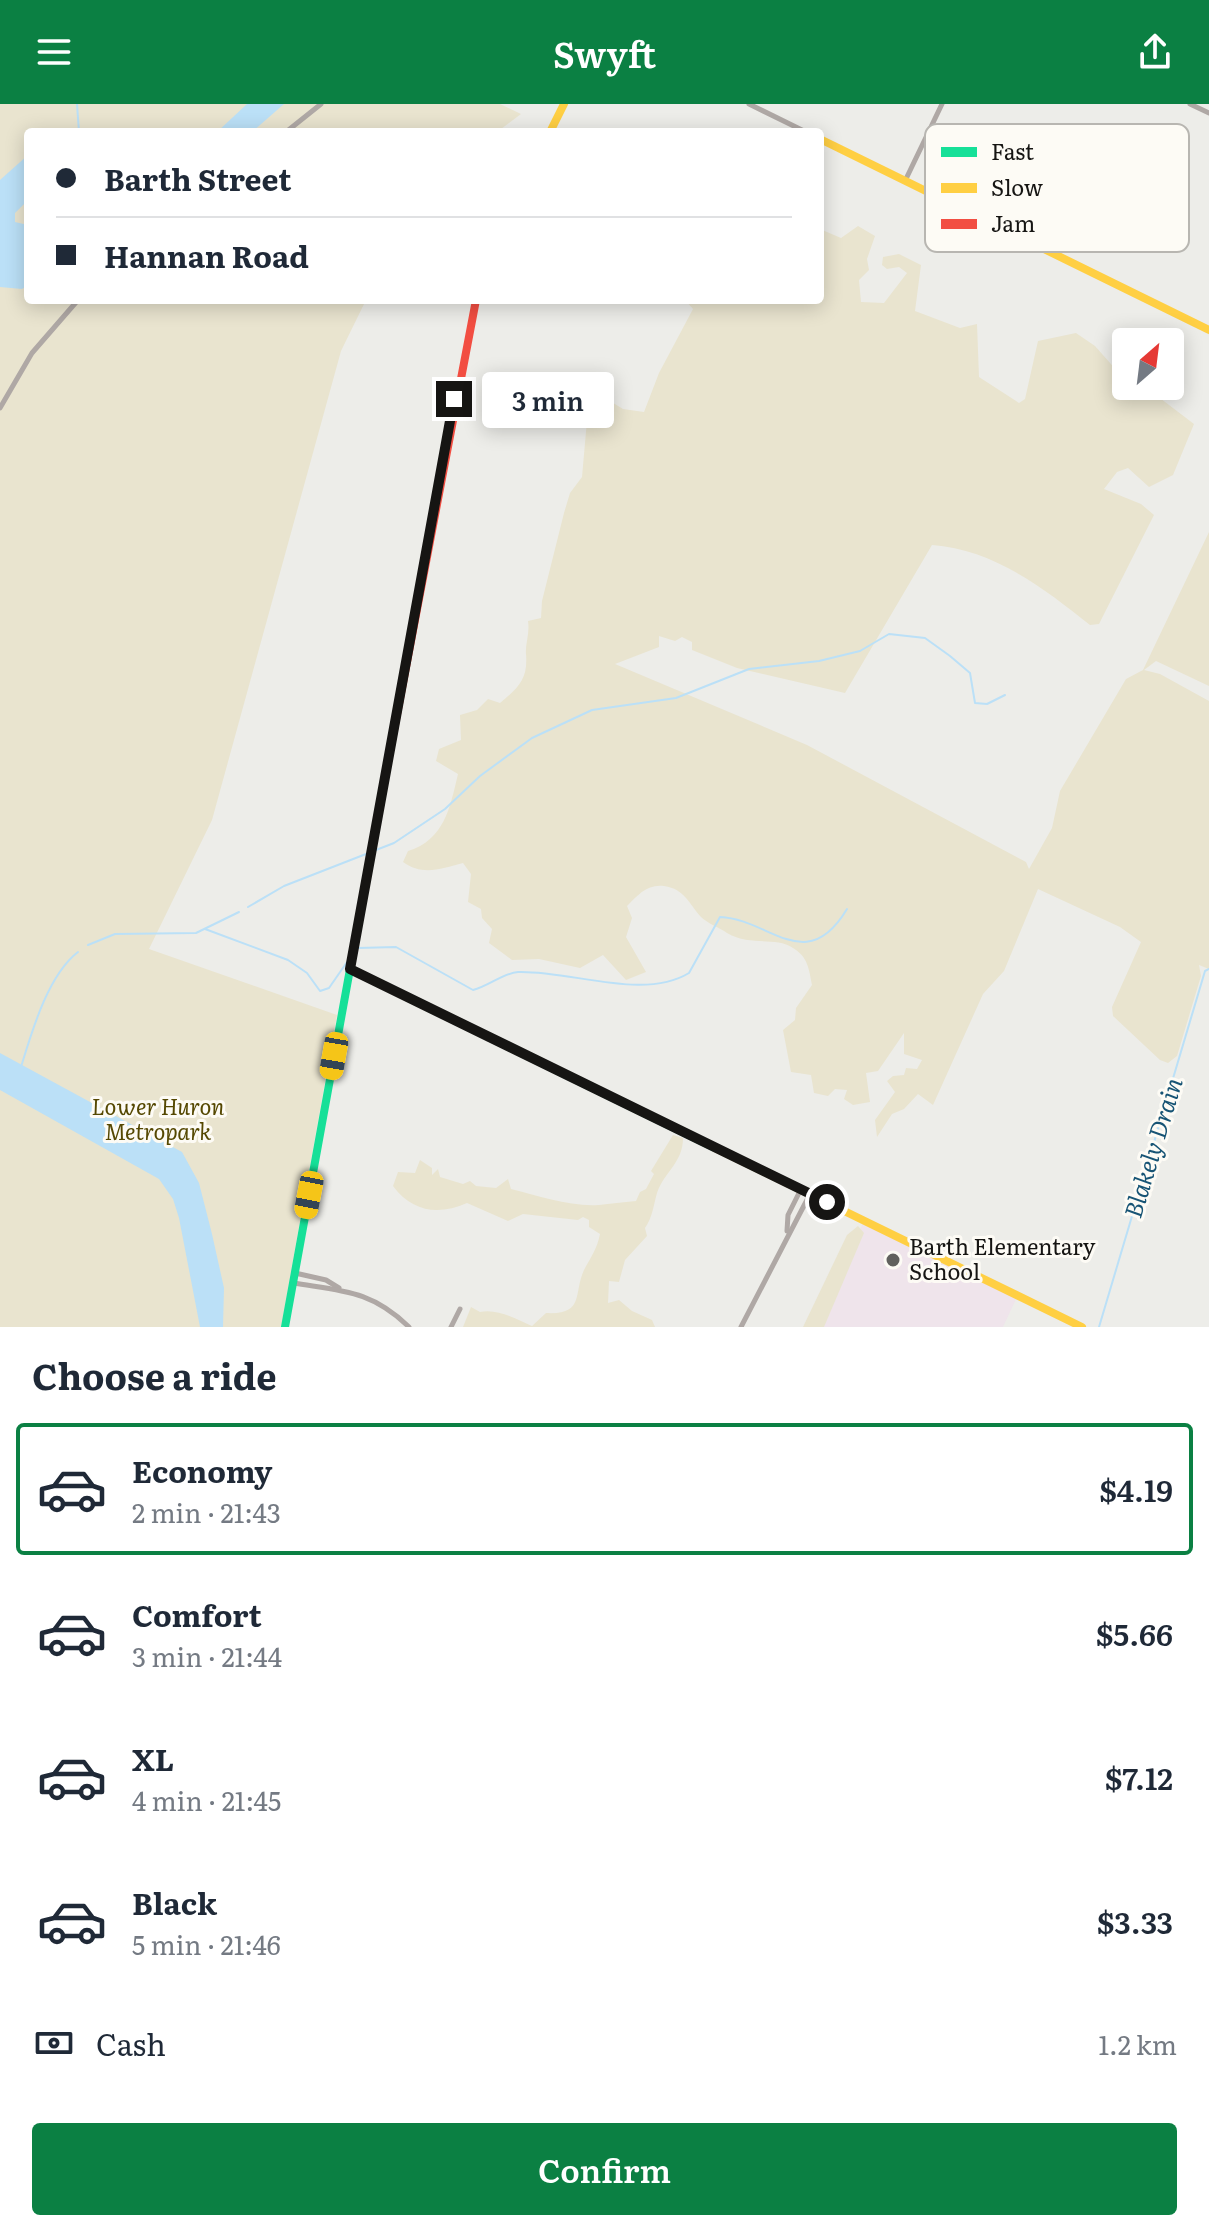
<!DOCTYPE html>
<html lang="en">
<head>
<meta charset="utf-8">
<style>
  body { margin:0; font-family:Literata,serif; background:#f6f6f7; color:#1f2937; height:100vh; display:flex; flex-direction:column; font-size:30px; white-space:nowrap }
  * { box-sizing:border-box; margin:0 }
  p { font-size:26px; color:#747a83 }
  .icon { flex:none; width:44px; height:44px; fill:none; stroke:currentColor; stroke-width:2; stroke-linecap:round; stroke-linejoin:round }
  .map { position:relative; height:1223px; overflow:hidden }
  .sheet { display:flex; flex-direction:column; background:#fff; flex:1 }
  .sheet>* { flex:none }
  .top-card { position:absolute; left:24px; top:24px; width:800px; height:176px; border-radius:8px; box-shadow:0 4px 20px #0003; display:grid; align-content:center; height:176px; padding:0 32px; background:#fff }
  .needle { width:52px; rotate:28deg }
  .fabs { position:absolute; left:1112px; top:224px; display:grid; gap:16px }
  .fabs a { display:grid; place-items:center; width:72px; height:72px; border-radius:8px; background:#fff; box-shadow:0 4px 20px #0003; font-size:40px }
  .end { position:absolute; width:36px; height:36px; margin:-18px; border:10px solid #161513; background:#fff; box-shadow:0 0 0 4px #fff }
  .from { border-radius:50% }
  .bubble { position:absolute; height:56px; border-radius:8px; background:#fff; box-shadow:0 4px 20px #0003; font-size:26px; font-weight:600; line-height:56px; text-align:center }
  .car { position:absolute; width:24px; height:48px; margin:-24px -12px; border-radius:10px; box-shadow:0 0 6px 2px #0007; background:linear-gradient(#f5c518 24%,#345 0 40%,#f5c518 0 76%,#345 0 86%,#f5c518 0) }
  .top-card b { display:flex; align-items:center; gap:28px; height:76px; font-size:30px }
  .top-card b+b { border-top:2px solid #e0e1e3 }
  .top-card i { width:20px; height:20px; background:#1f2937 }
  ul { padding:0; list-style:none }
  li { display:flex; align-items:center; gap:24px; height:132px; margin:0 16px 12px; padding:0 16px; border:4px solid transparent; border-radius:8px }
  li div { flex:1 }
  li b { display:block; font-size:30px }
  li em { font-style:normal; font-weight:600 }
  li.current { border-color:#0b8043 }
  li>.icon { width:72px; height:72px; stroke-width:1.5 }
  h2 { padding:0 32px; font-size:36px; line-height:96px }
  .pay { display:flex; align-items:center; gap:20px; height:88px; padding:0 32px; font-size:30px }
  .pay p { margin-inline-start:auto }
  .cta { display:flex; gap:16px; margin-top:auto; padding:16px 32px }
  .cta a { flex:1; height:92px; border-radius:8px; background:#0b8043; color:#fff; font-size:32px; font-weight:600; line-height:92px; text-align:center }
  header { display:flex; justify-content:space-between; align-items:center; height:104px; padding:0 32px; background:#0b8043; color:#fff; font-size:36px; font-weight:600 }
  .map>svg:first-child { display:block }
</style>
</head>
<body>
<header><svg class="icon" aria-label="menu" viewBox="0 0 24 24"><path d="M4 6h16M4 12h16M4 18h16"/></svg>Swyft<svg class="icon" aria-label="share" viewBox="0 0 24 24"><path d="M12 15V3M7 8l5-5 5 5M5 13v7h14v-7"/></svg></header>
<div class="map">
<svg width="1209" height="1223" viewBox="0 0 1209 1223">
  <rect width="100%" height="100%" fill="#edede9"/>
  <path fill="#efe4eb" d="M863,1119L1017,1193L1003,1223H813Z"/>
  <g fill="#e9e4cf">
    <path d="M0,0H500L521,10L497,28H28V196H366L341,247L212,716L149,845L337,911L281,1223H0Z"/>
    <path d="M858,122L875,132L867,155L869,166L859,176L861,198L884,199L907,169L899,163L887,165L882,161L883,153L899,150L921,161L915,207L960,224L977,220L979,273L1019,299L1025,295L1038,237L1076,229L1095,242L1126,277V282L1148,285L1194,320L1173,371L1149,383L1128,364L1117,368L1104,385L1141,400L1154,411L1099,520L1090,521C1045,485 993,445 932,441L845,589L737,564L692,546V538L682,533L675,537L659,532V543L615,560L807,641L1026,758L1029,765L1052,724L1060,687L1126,575L1143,566L1209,428V582L1156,557L1144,566L1160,570L1209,597V865L1199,861L1201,872L1177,952L1168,959L1160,956L1113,912L1112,903L1141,838L1120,823L1038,785L1004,867L983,890L933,1001L918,990L904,1005L892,1010L877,1033L875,1016L895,988L887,977L893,972L904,971L906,964L917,965L922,956L904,950V929L878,967L866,969L870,998L853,1001L844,995L847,986L835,985L828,992L814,989L811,971L791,968L783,926L795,916L796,904L812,881C809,865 808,853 793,844C776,832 751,843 727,829C720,824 707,819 701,813C689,800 685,785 664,782C647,780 638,791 627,802L632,814L626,833L646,868L626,876L603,851L580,864L539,855L512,856L489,839L492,825L482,814L481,805L468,798L471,770L463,759C441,765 422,772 403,758L408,747C444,736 450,704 458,670L436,657L439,645L461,636L460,611L477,606L488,595L500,599C519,583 528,575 526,550C525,540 530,530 528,517L541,514L542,497L564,409L570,389L582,373L588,305L602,313L605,297H610L623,305L644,308L659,269L693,205L685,196H820V125L841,134Z"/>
    <path d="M673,1031L683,1034C683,1059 664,1068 657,1089C653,1103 653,1112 645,1124L647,1132L625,1156L619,1178L609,1177L608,1199L619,1196L632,1207L652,1216L655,1223H463L471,1203L480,1208C498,1204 517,1216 532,1222L546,1209C585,1211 573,1190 584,1166C591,1153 597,1145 600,1130L589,1123V1116L583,1113L578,1116L523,1110L508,1117L467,1099C440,1111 413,1109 393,1082L398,1068L415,1069L420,1056L432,1064V1071L438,1065L440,1073L463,1080L470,1077L476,1082L496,1084L508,1075L511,1085C539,1092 571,1103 599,1101C610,1100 623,1098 636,1097L640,1088L646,1085L654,1070L651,1067Z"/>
    <path d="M858,1122L864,1129L824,1223H803L847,1131Z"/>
  </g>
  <g fill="#bbe0f7">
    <path d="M247,0H284L252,28H217Z"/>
    <path d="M28,51V96L15,109V118L28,121V181L22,185L0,183V76Z"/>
    <path d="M0,949L182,1048L199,1079L212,1130L224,1184L223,1223H200L179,1114L173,1095L159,1075L0,986Z"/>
  </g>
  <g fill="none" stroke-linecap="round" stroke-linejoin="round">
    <g stroke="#bbe0f7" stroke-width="2">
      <path d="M77,0L79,28"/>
      <path d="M376,746L394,739L445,705L480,672L532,634L592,606L676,594L749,565L819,557L860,547L889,530L925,534L950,552L970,569L975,599L987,600L1005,591"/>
      <path d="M248,803L284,782L366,750"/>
      <path d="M205,825L288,856L307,869L320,887L329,884L347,858"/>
      <path d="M88,841L115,830L196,829L239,808"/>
      <path d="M358,844L396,843L473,886C489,882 503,869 518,868C570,866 643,897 689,869L720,813C770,815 806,873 847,805"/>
      <path d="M21,963C32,927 48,871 78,848"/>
      <path d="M1099,1223L1205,867L1209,865"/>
    </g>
    <g stroke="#afa8a5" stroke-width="5">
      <path d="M749,0L806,28"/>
      <path d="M1190,0L1209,9"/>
      <path d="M286,28L321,0"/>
      <path d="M905,77L942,0"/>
      <path d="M0,304L32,249L78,196"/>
      <path d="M787,1127L788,1111L801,1085"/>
      <path d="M295,1169L326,1176L339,1184"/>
      <path d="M293,1179C342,1187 371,1186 409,1223"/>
      <path d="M451,1223L460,1205"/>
      <path d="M741,1223L810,1090"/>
    </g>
    <g stroke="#16e098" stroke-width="8">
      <path d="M350,865L715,1044"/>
      <path d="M285,1223L382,689"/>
    </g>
    <g stroke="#ffcf43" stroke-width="8">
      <path d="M550,28L564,0"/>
      <path d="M820,35L1209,226"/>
      <path d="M715,1044L1082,1223"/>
    </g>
    <path stroke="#f24e42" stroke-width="8" d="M382,689L476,196"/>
  </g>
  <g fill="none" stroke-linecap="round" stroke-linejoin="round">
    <path stroke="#161513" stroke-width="10" d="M454,295L350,865L827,1098"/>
  </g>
  <circle fill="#61615e" stroke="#fdfbf5" stroke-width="3" cx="893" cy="1156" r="8"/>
  <g text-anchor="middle" stroke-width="6" stroke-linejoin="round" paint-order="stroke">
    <g font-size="22" font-style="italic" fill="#554802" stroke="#fdfbf5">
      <text x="158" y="1011">Lower Huron<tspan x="158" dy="25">Metropark</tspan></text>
    </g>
    <g font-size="22" fill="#161513" stroke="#fdfbf5" text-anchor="start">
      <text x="909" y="1151">Barth Elementary<tspan x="909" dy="25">School</tspan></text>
    </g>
    <g font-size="24" font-style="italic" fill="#175475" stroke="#fdfbf5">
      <text transform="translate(1154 1044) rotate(-73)" y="8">Blakely Drain</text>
    </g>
  </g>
  <rect x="925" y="20" width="264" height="128" rx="12" fill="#fdfbf5" stroke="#b8b6b1" stroke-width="2"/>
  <rect x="941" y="43" width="36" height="10" fill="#16e098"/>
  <rect x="941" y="79" width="36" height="10" fill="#ffcf43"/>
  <rect x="941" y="115" width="36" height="10" fill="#f24e42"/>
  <g font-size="22" fill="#161513">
    <text x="991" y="56">Fast</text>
    <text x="991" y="92">Slow</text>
    <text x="991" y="128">Jam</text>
  </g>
</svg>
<div class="fabs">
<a><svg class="needle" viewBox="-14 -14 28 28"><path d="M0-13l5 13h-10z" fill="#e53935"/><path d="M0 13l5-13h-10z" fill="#747a83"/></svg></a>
</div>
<i class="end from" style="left:827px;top:1098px"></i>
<i class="end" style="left:454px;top:295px"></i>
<div class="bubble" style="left:482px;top:268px;width:132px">3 min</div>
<i class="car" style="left:334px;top:952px;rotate:190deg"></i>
<i class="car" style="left:309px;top:1091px;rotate:191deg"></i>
<div class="top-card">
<b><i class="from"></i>Barth Street</b>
<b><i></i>Hannan Road</b>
</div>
</div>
<section class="sheet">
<h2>Choose a ride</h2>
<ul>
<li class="current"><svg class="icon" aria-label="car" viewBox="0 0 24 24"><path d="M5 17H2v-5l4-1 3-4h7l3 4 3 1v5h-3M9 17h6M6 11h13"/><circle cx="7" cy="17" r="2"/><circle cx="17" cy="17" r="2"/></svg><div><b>Economy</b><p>2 min · 21:43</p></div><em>$4.19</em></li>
<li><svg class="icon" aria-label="car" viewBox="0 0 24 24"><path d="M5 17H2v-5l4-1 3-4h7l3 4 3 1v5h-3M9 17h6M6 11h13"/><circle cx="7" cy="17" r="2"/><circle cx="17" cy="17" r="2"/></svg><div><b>Comfort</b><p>3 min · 21:44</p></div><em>$5.66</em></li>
<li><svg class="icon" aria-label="car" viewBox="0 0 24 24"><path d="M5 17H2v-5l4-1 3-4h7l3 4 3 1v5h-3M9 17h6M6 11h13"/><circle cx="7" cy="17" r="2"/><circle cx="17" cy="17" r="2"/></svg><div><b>XL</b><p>4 min · 21:45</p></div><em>$7.12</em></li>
<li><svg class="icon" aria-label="car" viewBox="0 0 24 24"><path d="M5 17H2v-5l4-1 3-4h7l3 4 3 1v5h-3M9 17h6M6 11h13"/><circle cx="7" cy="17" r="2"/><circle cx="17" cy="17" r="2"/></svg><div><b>Black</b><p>5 min · 21:46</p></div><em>$3.33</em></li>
</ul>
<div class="pay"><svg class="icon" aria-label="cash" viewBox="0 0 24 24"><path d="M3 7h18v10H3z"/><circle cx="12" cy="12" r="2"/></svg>Cash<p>1.2 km</p></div>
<div class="cta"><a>Confirm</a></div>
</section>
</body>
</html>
